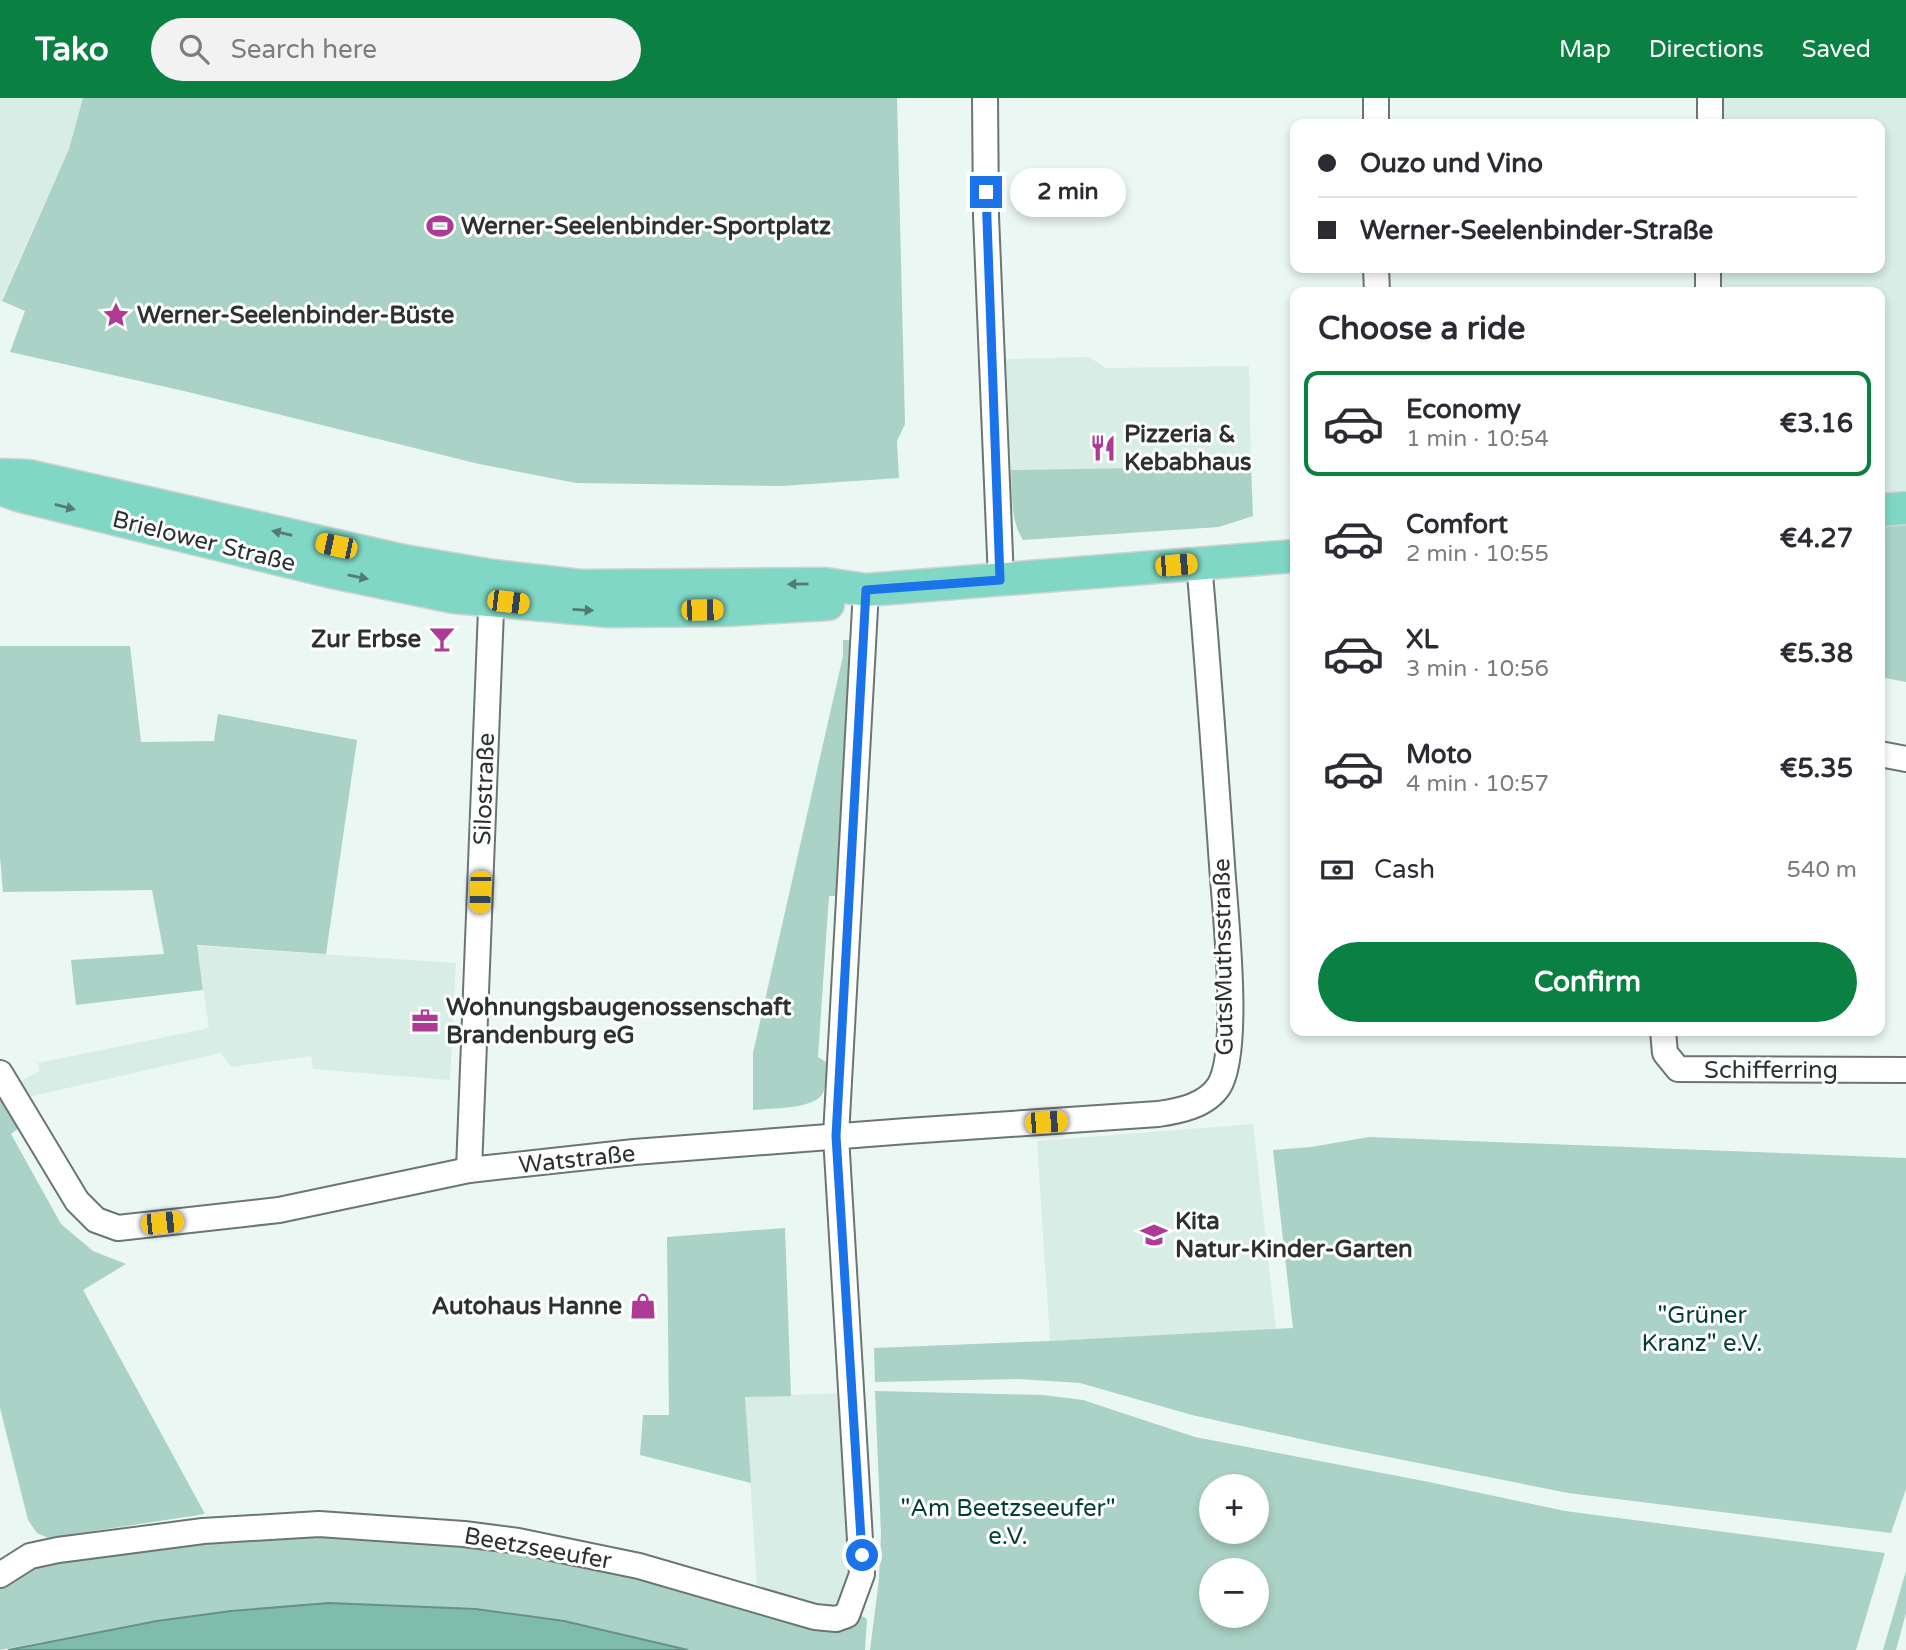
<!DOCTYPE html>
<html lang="en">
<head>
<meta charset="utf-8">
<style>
  body { margin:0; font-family:"Varela Round",sans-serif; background:#f2f2f3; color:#2b2b33; height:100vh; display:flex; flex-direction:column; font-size:26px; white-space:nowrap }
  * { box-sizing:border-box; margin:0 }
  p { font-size:23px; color:#7c7c81 }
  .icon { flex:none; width:38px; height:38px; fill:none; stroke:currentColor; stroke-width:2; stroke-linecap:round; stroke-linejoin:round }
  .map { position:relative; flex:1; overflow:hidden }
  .sheet { position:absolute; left:1290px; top:189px; width:595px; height:749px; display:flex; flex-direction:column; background:#fff; border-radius:14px; box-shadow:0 4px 10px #0003 }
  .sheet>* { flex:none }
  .guide { position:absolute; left:1290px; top:21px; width:595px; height:154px; border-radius:14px; box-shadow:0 4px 10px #0003; display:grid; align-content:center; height:154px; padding:0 28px; background:#fff }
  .fabs { position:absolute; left:1199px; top:1376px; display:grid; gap:14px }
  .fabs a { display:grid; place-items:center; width:70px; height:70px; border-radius:50%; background:#fff; box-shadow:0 4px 10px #0003; font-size:35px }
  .end { position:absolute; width:32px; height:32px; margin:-16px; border:9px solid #1a73e8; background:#fff; box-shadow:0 0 0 4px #fff }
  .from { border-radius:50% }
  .bubble { position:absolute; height:49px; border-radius:24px; background:#fff; box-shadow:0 4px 10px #0003; font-size:23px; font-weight:700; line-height:49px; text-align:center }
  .car { position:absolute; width:21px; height:42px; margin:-21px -10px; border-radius:9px; box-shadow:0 0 5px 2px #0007; background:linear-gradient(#f5c518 24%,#345 0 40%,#f5c518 0 76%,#345 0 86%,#f5c518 0) }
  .guide b { display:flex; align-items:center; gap:24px; height:66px; font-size:26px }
  .guide b+b { border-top:2px solid #e1e1e2 }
  .guide i { width:18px; height:18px; background:#2b2b33 }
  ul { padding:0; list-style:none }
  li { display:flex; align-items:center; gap:21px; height:105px; margin:0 14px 10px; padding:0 14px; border:4px solid transparent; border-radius:14px }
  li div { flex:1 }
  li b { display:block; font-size:26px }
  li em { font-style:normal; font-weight:700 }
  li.selected { border-color:#0b8043 }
  li>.icon { width:63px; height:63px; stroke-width:1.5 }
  h2 { padding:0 28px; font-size:32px; line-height:84px }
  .pay { display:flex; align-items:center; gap:18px; height:77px; padding:0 28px; font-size:26px }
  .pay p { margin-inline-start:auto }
  .primary-button { display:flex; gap:14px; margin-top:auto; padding:14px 28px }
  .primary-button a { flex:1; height:80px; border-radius:42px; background:#0b8043; color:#fff; font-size:28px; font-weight:700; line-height:80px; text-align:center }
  header { display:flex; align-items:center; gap:42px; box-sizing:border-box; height:98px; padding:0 35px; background:#0b8043; color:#fff }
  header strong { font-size:33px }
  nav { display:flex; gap:38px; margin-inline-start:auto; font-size:24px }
  .search { width:490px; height:63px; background:#f2f2f3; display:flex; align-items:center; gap:18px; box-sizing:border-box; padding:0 24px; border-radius:38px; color:#7c7c81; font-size:26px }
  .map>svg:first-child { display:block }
</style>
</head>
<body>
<header>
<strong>Tako</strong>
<div class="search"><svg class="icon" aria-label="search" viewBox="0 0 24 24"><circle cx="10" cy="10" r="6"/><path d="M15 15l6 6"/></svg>Search here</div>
<nav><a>Map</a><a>Directions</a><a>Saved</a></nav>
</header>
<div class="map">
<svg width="1906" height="1552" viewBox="0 0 1906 1552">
  <rect width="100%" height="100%" fill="#eaf7f3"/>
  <g fill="#d8ede6">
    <path d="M0,0H83L69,51L0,205Z"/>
    <path d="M1720,0H1906V392L1880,395V194H1717V170H1880V26H1719Z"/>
    <path d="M1089,259L1106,270L1249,268L1251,368L1011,372L1006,261Z"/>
    <path d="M197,848L456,865L450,982L313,971L311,958L231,969L221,955L28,999L19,984L40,973L38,965L209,930Z"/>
    <path d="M1253,1026L1276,1232L1050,1243L1037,1043Z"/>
    <path d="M840,1295L849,1489L838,1514L757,1493L745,1299Z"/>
  </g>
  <g fill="#abd2c6" fill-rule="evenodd">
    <path d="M83,0H897L905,326L897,343L899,380L781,388L576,385L479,366L184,293L10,254L25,213L2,203L69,51Z"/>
    <path d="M1251,368L1253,418L1219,429L1023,442C1010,422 1012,396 1011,372Z"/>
    <path d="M1906,427V584L1880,579V429Z"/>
    <path d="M843,542H849L850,586L836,798H829L818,959L826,964C826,973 827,984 824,992C820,1012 770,1010 753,1012V955L843,558Z"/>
    <path d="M0,548H130L141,644L214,643L218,616L357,642L326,856L197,847L203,892L76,907L71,862L164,856L152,792L3,794L0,759Z"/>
    <path d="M0,994L24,1026L11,1036L61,1126L93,1153L126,1166L83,1192L205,1416L48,1440L37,1435L28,1422L0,1310Z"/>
    <path d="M1369,1039L1906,1060V1391L1891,1435L1568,1395L1323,1346L1192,1317L1080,1285L1018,1281L875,1284L874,1250L1050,1243L1293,1230L1273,1052L1311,1049Z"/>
    <path d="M785,1130L791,1298L745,1299L751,1385L640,1357L643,1317H669L667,1139Z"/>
    <path d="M875,1293L1043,1297L1083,1302L1195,1339L1429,1384L1565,1413L1885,1455L1856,1552H870L879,1481L881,1436ZM1211,1388H1256V1433H1211ZM1211,1472H1256V1517H1211Z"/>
    <path d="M320,1437L519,1452L860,1517L867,1521L865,1552H688L564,1523L476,1511L329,1505L231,1513L157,1523L0,1552V1486L32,1470L60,1462L210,1440Z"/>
    <path d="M1906,1473V1515L1896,1552H1883Z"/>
  </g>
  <path fill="#7fbcab" stroke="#669386" stroke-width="2" d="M329,1505L476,1511L564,1523L688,1552H8L157,1523L231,1513Z"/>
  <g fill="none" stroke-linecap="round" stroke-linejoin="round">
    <g stroke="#6b7672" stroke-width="28">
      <g id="minor">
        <path d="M985,0L986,118L1001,482"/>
        <path d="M1376,26V0"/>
        <path d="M1710,26V0"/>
        <path d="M1376,170L1377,194"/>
        <path d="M1708,194V170"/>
        <path d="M1880,656L1906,661"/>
        <path d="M1663,933L1665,955L1678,971L1906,972"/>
        <path d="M0,975L77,1103L96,1122L118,1130L279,1112L469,1072L634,1054L907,1033L1158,1016C1179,1013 1206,1008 1219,988C1241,952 1225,813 1222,767C1215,666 1208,565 1199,465"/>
        <path d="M469,1072L492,486"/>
        <path d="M0,1477L30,1458L58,1452L203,1433L319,1426L464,1436L518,1443L639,1468L815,1519L836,1521L847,1517L862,1476L836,1038L866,492"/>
      </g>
    </g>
    <g stroke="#d1d2d1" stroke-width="35">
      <g id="major">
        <path d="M0,377L29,378L404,463L493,478L581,488L825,486L866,492L1295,458"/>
        <path d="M1,391L21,398L328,473L454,499L609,513L725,512L828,506"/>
        <path d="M1880,412L1906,410"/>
      </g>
    </g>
    <use href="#minor" stroke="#fff" stroke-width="24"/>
    <use href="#major" stroke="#80d7c5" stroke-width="32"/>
  </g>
  <defs><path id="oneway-solid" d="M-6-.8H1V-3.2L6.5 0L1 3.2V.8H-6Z" transform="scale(1.75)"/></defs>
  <g fill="#527c73">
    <use href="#oneway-solid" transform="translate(65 409) rotate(14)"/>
    <use href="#oneway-solid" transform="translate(282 435) rotate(-167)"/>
    <use href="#oneway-solid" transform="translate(358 479) rotate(11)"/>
    <use href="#oneway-solid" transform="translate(798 486) rotate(179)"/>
    <use href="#oneway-solid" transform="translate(583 512) rotate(3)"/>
  </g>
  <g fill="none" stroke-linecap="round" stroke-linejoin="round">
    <path stroke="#1a73e8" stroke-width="9" d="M862,1457L836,1038L866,492L1000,482L986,94"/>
  </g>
  <defs>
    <g id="stadium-bare" transform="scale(2.1)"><path d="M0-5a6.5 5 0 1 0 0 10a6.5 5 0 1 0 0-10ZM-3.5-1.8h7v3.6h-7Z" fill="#ad3a94" stroke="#fff" stroke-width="2.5" paint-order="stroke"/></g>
    <g id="sight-bare" transform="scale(2.1)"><path d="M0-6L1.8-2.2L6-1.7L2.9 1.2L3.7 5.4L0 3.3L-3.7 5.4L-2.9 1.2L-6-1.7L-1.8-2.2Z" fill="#ad3a94" stroke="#fff" stroke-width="2.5" paint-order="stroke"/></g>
    <g id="restaurant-bare" transform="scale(2.1)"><path d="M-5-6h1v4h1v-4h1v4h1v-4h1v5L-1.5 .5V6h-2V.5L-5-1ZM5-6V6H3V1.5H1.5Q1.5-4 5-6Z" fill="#ad3a94" stroke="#fff" stroke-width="2.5" paint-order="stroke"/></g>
    <g id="bar-bare" transform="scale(2.1)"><path d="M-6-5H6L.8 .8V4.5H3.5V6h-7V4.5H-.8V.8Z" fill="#ad3a94" stroke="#fff" stroke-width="2.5" paint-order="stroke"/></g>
    <g id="office-bare" transform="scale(2.1)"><path d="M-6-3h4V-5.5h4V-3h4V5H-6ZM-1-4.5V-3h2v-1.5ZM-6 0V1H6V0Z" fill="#ad3a94" stroke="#fff" stroke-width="2.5" paint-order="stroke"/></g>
    <g id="school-bare" transform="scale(2.1)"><path d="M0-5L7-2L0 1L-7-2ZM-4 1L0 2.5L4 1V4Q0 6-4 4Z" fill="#ad3a94" stroke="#fff" stroke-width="2.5" paint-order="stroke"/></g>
    <g id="shop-bare" transform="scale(2.1)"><path d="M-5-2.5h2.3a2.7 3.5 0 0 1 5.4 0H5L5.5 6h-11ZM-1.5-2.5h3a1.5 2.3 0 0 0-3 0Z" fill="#ad3a94" stroke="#fff" stroke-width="2.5" paint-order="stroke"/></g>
  </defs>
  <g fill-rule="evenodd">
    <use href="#stadium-bare" x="440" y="128"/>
    <use href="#sight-bare" x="116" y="217"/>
    <use href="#restaurant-bare" x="1103" y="350"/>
    <use href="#bar-bare" x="442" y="541"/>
    <use href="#office-bare" x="425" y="923"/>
    <use href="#school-bare" x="1154" y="1137"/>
    <use href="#shop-bare" x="643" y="1208"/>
  </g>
  <g text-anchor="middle" stroke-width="6" stroke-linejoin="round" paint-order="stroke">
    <g font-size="24" font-weight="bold" fill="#2d3230" stroke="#fff" text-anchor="start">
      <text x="461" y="136">Werner-Seelenbinder-Sportplatz</text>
      <text x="137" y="225">Werner-Seelenbinder-Büste</text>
      <text x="1124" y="344">Pizzeria &amp;<tspan x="1124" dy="28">Kebabhaus</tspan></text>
      <text x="421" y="549" text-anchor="end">Zur Erbse</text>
      <text x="446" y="917">Wohnungsbaugenossenschaft<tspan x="446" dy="28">Brandenburg eG</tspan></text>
      <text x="1175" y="1131">Kita<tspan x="1175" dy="28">Natur-Kinder-Garten</tspan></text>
      <text x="622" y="1216" text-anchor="end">Autohaus Hanne</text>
    </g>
    <g font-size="24" fill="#2d3230" stroke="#fff">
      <text transform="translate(204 443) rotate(14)" y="8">Brielower Straße</text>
      <text transform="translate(484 691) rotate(-88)" y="8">Silostraße</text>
      <text transform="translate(1223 859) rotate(-91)" y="8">GutsMuthsstraße</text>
      <text x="1771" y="980">Schifferring</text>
      <text transform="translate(577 1061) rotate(-6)" y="8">Watstraße</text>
      <text transform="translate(538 1450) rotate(10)" y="8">Beetzseeufer</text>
    </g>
    <g font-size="24" fill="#053e32" stroke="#fff">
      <text x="1702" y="1225">"Grüner<tspan x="1702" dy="28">Kranz" e.V.</tspan></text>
      <text x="1008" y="1418">"Am Beetzseeufer"<tspan x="1008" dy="28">e.V.</tspan></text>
    </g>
  </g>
</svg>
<div class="fabs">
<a>+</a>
<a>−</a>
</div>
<i class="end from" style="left:862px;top:1457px"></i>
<i class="end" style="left:986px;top:94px"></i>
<div class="bubble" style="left:1010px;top:70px;width:116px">2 min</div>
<i class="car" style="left:336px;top:448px;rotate:282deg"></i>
<i class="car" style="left:1176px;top:467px;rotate:85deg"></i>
<i class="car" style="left:508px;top:504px;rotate:97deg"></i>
<i class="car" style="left:702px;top:512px;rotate:89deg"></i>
<i class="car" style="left:480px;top:794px;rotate:182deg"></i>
<i class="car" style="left:1046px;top:1024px;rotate:86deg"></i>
<i class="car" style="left:162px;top:1125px;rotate:84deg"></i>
<div class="guide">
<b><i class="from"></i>Ouzo und Vino</b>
<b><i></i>Werner-Seelenbinder-Straße</b>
</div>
<section class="sheet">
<h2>Choose a ride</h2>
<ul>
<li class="selected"><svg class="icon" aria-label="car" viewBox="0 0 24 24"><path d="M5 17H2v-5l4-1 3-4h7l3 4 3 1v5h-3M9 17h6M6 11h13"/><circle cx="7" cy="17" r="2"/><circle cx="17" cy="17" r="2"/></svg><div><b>Economy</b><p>1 min · 10:54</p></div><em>€3.16</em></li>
<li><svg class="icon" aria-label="car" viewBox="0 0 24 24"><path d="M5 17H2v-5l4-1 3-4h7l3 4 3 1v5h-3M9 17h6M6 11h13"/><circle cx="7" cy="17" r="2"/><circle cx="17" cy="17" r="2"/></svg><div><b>Comfort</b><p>2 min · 10:55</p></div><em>€4.27</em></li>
<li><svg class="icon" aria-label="car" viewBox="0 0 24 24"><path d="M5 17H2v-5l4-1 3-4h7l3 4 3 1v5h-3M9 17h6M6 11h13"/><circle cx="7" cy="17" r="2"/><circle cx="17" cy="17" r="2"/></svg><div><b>XL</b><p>3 min · 10:56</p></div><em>€5.38</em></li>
<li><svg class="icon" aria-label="car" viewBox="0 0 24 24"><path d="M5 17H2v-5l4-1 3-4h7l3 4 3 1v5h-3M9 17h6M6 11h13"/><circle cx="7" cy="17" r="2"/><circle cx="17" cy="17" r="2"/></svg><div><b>Moto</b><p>4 min · 10:57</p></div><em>€5.35</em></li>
</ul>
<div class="pay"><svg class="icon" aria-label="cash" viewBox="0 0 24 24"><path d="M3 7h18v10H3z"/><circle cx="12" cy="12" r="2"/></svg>Cash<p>540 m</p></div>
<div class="primary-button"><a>Confirm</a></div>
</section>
</div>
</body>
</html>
